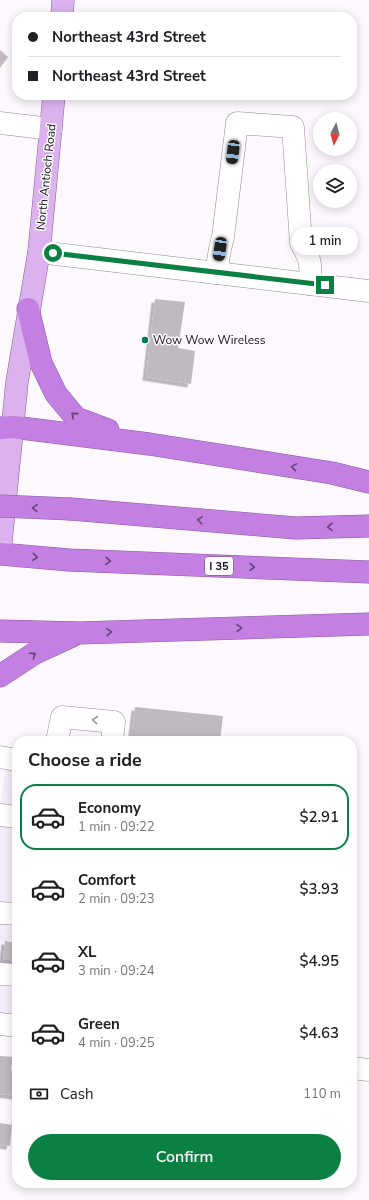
<!DOCTYPE html>
<html lang="en">
<head>
<meta charset="utf-8">
<style>
  body { margin:0; font-family:"Nunito Sans",sans-serif; background:#f6f6f6; color:#202124; height:100vh; display:flex; flex-direction:column; font-size:15px; white-space:nowrap }
  * { box-sizing:border-box; margin:0 }
  p { font-size:13px; color:#757577 }
  .icon { flex:none; width:22px; height:22px; fill:none; stroke:currentColor; stroke-width:2; stroke-linecap:round; stroke-linejoin:round }
  .map { position:relative; flex:1; overflow:hidden }
  .drawer { position:absolute; left:12px; top:736px; width:345px; height:452px; display:flex; flex-direction:column; background:#fff; border-radius:16px; box-shadow:0 2px 10px #0003 }
  .drawer>* { flex:none }
  .hud { position:absolute; left:12px; top:12px; width:345px; height:88px; border-radius:16px; box-shadow:0 2px 10px #0003; display:grid; align-content:center; height:88px; padding:0 16px; background:#fff }
  .needle { width:26px; rotate:186deg }
  .fabs { position:absolute; left:313px; top:112px; display:grid; gap:8px }
  .fabs a { display:grid; place-items:center; width:44px; height:44px; border-radius:50%; background:#fff; box-shadow:0 2px 10px #0003; font-size:20px }
  .end { position:absolute; width:18px; height:18px; margin:-9px; border:5px solid #0b8043; background:#fff; box-shadow:0 0 0 2px #fff }
  .from { border-radius:50% }
  .bubble { position:absolute; height:28px; border-radius:14px; background:#fff; box-shadow:0 2px 10px #0003; font-size:13px; font-weight:600; line-height:28px; text-align:center }
  .car { position:absolute; width:12px; height:24px; margin:-12px -6px; border-radius:5px; box-shadow:0 0 3px 1px #0007; background:linear-gradient(#222 24%,#8ab4d8 0 40%,#222 0 76%,#8ab4d8 0 86%,#222 0) }
  .hud b { display:flex; align-items:center; gap:14px; height:38px; font-size:15px }
  .hud b+b { border-top:1px solid #e0e0e0 }
  .hud i { width:10px; height:10px; background:#202124 }
  ul { padding:0; list-style:none }
  li { display:flex; align-items:center; gap:12px; height:66px; margin:0 8px 6px; padding:0 8px; border:2px solid transparent; border-radius:16px }
  li div { flex:1 }
  li b { display:block; font-size:15px }
  li em { font-style:normal; font-weight:600 }
  li.current { border-color:#0b8043 }
  li>.icon { width:36px; height:36px; stroke-width:1.5 }
  h2 { padding:0 16px; font-size:18px; line-height:48px }
  .pay { display:flex; align-items:center; gap:10px; height:44px; padding:0 16px; font-size:15px }
  .pay p { margin-inline-start:auto }
  .primary-button { display:flex; gap:8px; margin-top:auto; padding:8px 16px }
  .primary-button a { flex:1; height:46px; border-radius:24px; background:#0b8043; color:#fff; font-size:16px; font-weight:600; line-height:46px; text-align:center }
  .map>svg:first-child { display:block }
</style>
</head>
<body>
<div class="map">
<svg width="369" height="1200" viewBox="0 0 369 1200">
  <defs>
    <filter id="shadow"><feDropShadow dx="-3.5" dy="3.5" stdDeviation="0" flood-color="#0004"/></filter>
  </defs>
  <rect width="100%" height="100%" fill="#fcf8fe"/>
  <path fill="#f4ecf8" d="M6,765L17,766V1015L0,1013V806Z"/>
  <g fill="#bebac0" filter="url(#shadow)">
    <path d="M0,50L8,57L0,68Z"/>
    <path d="M155,299L185,302L178,348L195,351L191,384L146,377Z"/>
    <path d="M135,707L223,716L220,741H131Z"/>
    <path d="M5,941L17,943V961L3,959Z"/>
    <path d="M0,1056L13,1057L11,1070L17,1071V1096L0,1094Z"/>
    <path d="M0,1123L12,1125L10,1146L0,1145Z"/>
  </g>
  <g fill="none" stroke-linecap="round" stroke-linejoin="round">
    <g stroke="#8f8b90" stroke-width="23">
      <g id="minor">
        <path d="M0,123L51,129"/>
        <path d="M39,252L369,291"/>
        <path d="M216,273L220,249L223,237L237,123L293,127L301,243C311,260 311,264 310,284"/>
        <path d="M57,741L62,717L114,722L112,741"/>
        <path d="M0,757L17,760"/>
        <path d="M0,815L17,817"/>
        <path d="M0,913L17,914"/>
        <path d="M0,974L17,975"/>
        <path d="M0,1024L17,1026"/>
        <path d="M352,1068L369,1070"/>
      </g>
    </g>
    <g stroke="#875a9b" stroke-width="23">
      <g id="major">
        <path d="M62,17L63,0"/>
        <path d="M0,551L17,382L39,252L54,95"/>
      </g>
    </g>
    <g stroke="#875a9b" stroke-width="23">
      <g id="highway">
        <path d="M28,309L41,363L56,394L76,418L108,430"/>
        <path d="M0,428L13,427L149,444L332,473L369,482"/>
        <path d="M71,509L296,528L369,526"/>
        <path d="M0,554L69,560L369,572"/>
        <path d="M0,631L79,633L369,624"/>
        <path d="M0,676L35,653L72,636"/>
      </g>
    </g>
    <use href="#minor" stroke="#fff" stroke-width="22"/>
    <use href="#major" stroke="#dcb2ee" stroke-width="22"/>
    <use href="#highway" stroke="#c47fe3" stroke-width="22"/>
    <g stroke="#875a9b" stroke-width="23" stroke-linecap="butt">
      <path id="highway-bridge" d="M0,506L71,509"/>
    </g>
    <use href="#highway-bridge" stroke="#c47fe3" stroke-width="22"/>
  </g>
  <defs><path id="oneway-chevron" d="M-2-3.5L2.5 0L-2 3.5" fill="none" stroke-width="1.6" stroke-linecap="round" stroke-linejoin="round"/></defs>
  <g stroke="#644472">
    <use href="#oneway-chevron" transform="translate(74 415) rotate(-139)"/>
    <use href="#oneway-chevron" transform="translate(294 467) rotate(-171)"/>
    <use href="#oneway-chevron" transform="translate(35 508) rotate(-178)"/>
    <use href="#oneway-chevron" transform="translate(200 520) rotate(-175)"/>
    <use href="#oneway-chevron" transform="translate(330 527) rotate(179)"/>
    <use href="#oneway-chevron" transform="translate(35 557) rotate(5)"/>
    <use href="#oneway-chevron" transform="translate(108 561) rotate(2)"/>
    <use href="#oneway-chevron" transform="translate(252 567) rotate(2)"/>
    <use href="#oneway-chevron" transform="translate(239 628) rotate(-2)"/>
    <use href="#oneway-chevron" transform="translate(109 632) rotate(-2)"/>
    <use href="#oneway-chevron" transform="translate(33 655) rotate(-34)"/>
  </g>
  <use stroke="#969596" href="#oneway-chevron" transform="translate(95 720) rotate(-174)"/>
  <g fill="none" stroke-linecap="round" stroke-linejoin="round">
    <path stroke="#0b8043" stroke-width="5" d="M53,253L325,285"/>
  </g>
  <circle fill="#007956" stroke="#fcf8fe" stroke-width="1.5" cx="145" cy="340" r="4"/>
  <g text-anchor="middle" stroke-width="3" stroke-linejoin="round" paint-order="stroke">
    <rect fill="#fcf8fe" stroke="#5a585c" stroke-width="1" x="205" y="557" width="28" height="18" rx="3"/>
    <g font-size="11" font-weight="bold" fill="#151416">
      <text x="219" y="570">I 35</text>
    </g>
    <g font-size="12" fill="#151416" stroke="#fcf8fe">
      <text transform="translate(46 177) rotate(-84)" y="4">North Antioch Road</text>
    </g>
    <g font-size="12" fill="#151416" stroke="#fcf8fe" text-anchor="start">
      <text x="153" y="344">Wow Wow Wireless</text>
    </g>
  </g>
</svg>
<div class="fabs">
<a><svg class="needle" viewBox="-14 -14 28 28"><path d="M0-13l5 13h-10z" fill="#e53935"/><path d="M0 13l5-13h-10z" fill="#757577"/></svg></a>
<a><svg class="icon" aria-label="layers" viewBox="0 0 24 24"><path d="M12 4l9 5-9 5-9-5zM3 14l9 5 9-5"/></svg></a>
</div>
<i class="end from" style="left:53px;top:253px"></i>
<i class="end" style="left:325px;top:285px"></i>
<div class="bubble" style="left:292px;top:227px;width:66px">1 min</div>
<i class="car" style="left:233px;top:152px;rotate:187deg"></i>
<i class="car" style="left:220px;top:249px;rotate:188deg"></i>
<div class="hud">
<b><i class="from"></i>Northeast 43rd Street</b>
<b><i></i>Northeast 43rd Street</b>
</div>
<section class="drawer">
<h2>Choose a ride</h2>
<ul>
<li class="current"><svg class="icon" aria-label="car" viewBox="0 0 24 24"><path d="M5 17H2v-5l4-1 3-4h7l3 4 3 1v5h-3M9 17h6M6 11h13"/><circle cx="7" cy="17" r="2"/><circle cx="17" cy="17" r="2"/></svg><div><b>Economy</b><p>1 min · 09:22</p></div><em>$2.91</em></li>
<li><svg class="icon" aria-label="car" viewBox="0 0 24 24"><path d="M5 17H2v-5l4-1 3-4h7l3 4 3 1v5h-3M9 17h6M6 11h13"/><circle cx="7" cy="17" r="2"/><circle cx="17" cy="17" r="2"/></svg><div><b>Comfort</b><p>2 min · 09:23</p></div><em>$3.93</em></li>
<li><svg class="icon" aria-label="car" viewBox="0 0 24 24"><path d="M5 17H2v-5l4-1 3-4h7l3 4 3 1v5h-3M9 17h6M6 11h13"/><circle cx="7" cy="17" r="2"/><circle cx="17" cy="17" r="2"/></svg><div><b>XL</b><p>3 min · 09:24</p></div><em>$4.95</em></li>
<li><svg class="icon" aria-label="car" viewBox="0 0 24 24"><path d="M5 17H2v-5l4-1 3-4h7l3 4 3 1v5h-3M9 17h6M6 11h13"/><circle cx="7" cy="17" r="2"/><circle cx="17" cy="17" r="2"/></svg><div><b>Green</b><p>4 min · 09:25</p></div><em>$4.63</em></li>
</ul>
<div class="pay"><svg class="icon" aria-label="cash" viewBox="0 0 24 24"><path d="M3 7h18v10H3z"/><circle cx="12" cy="12" r="2"/></svg>Cash<p>110 m</p></div>
<div class="primary-button"><a>Confirm</a></div>
</section>
</div>
</body>
</html>
